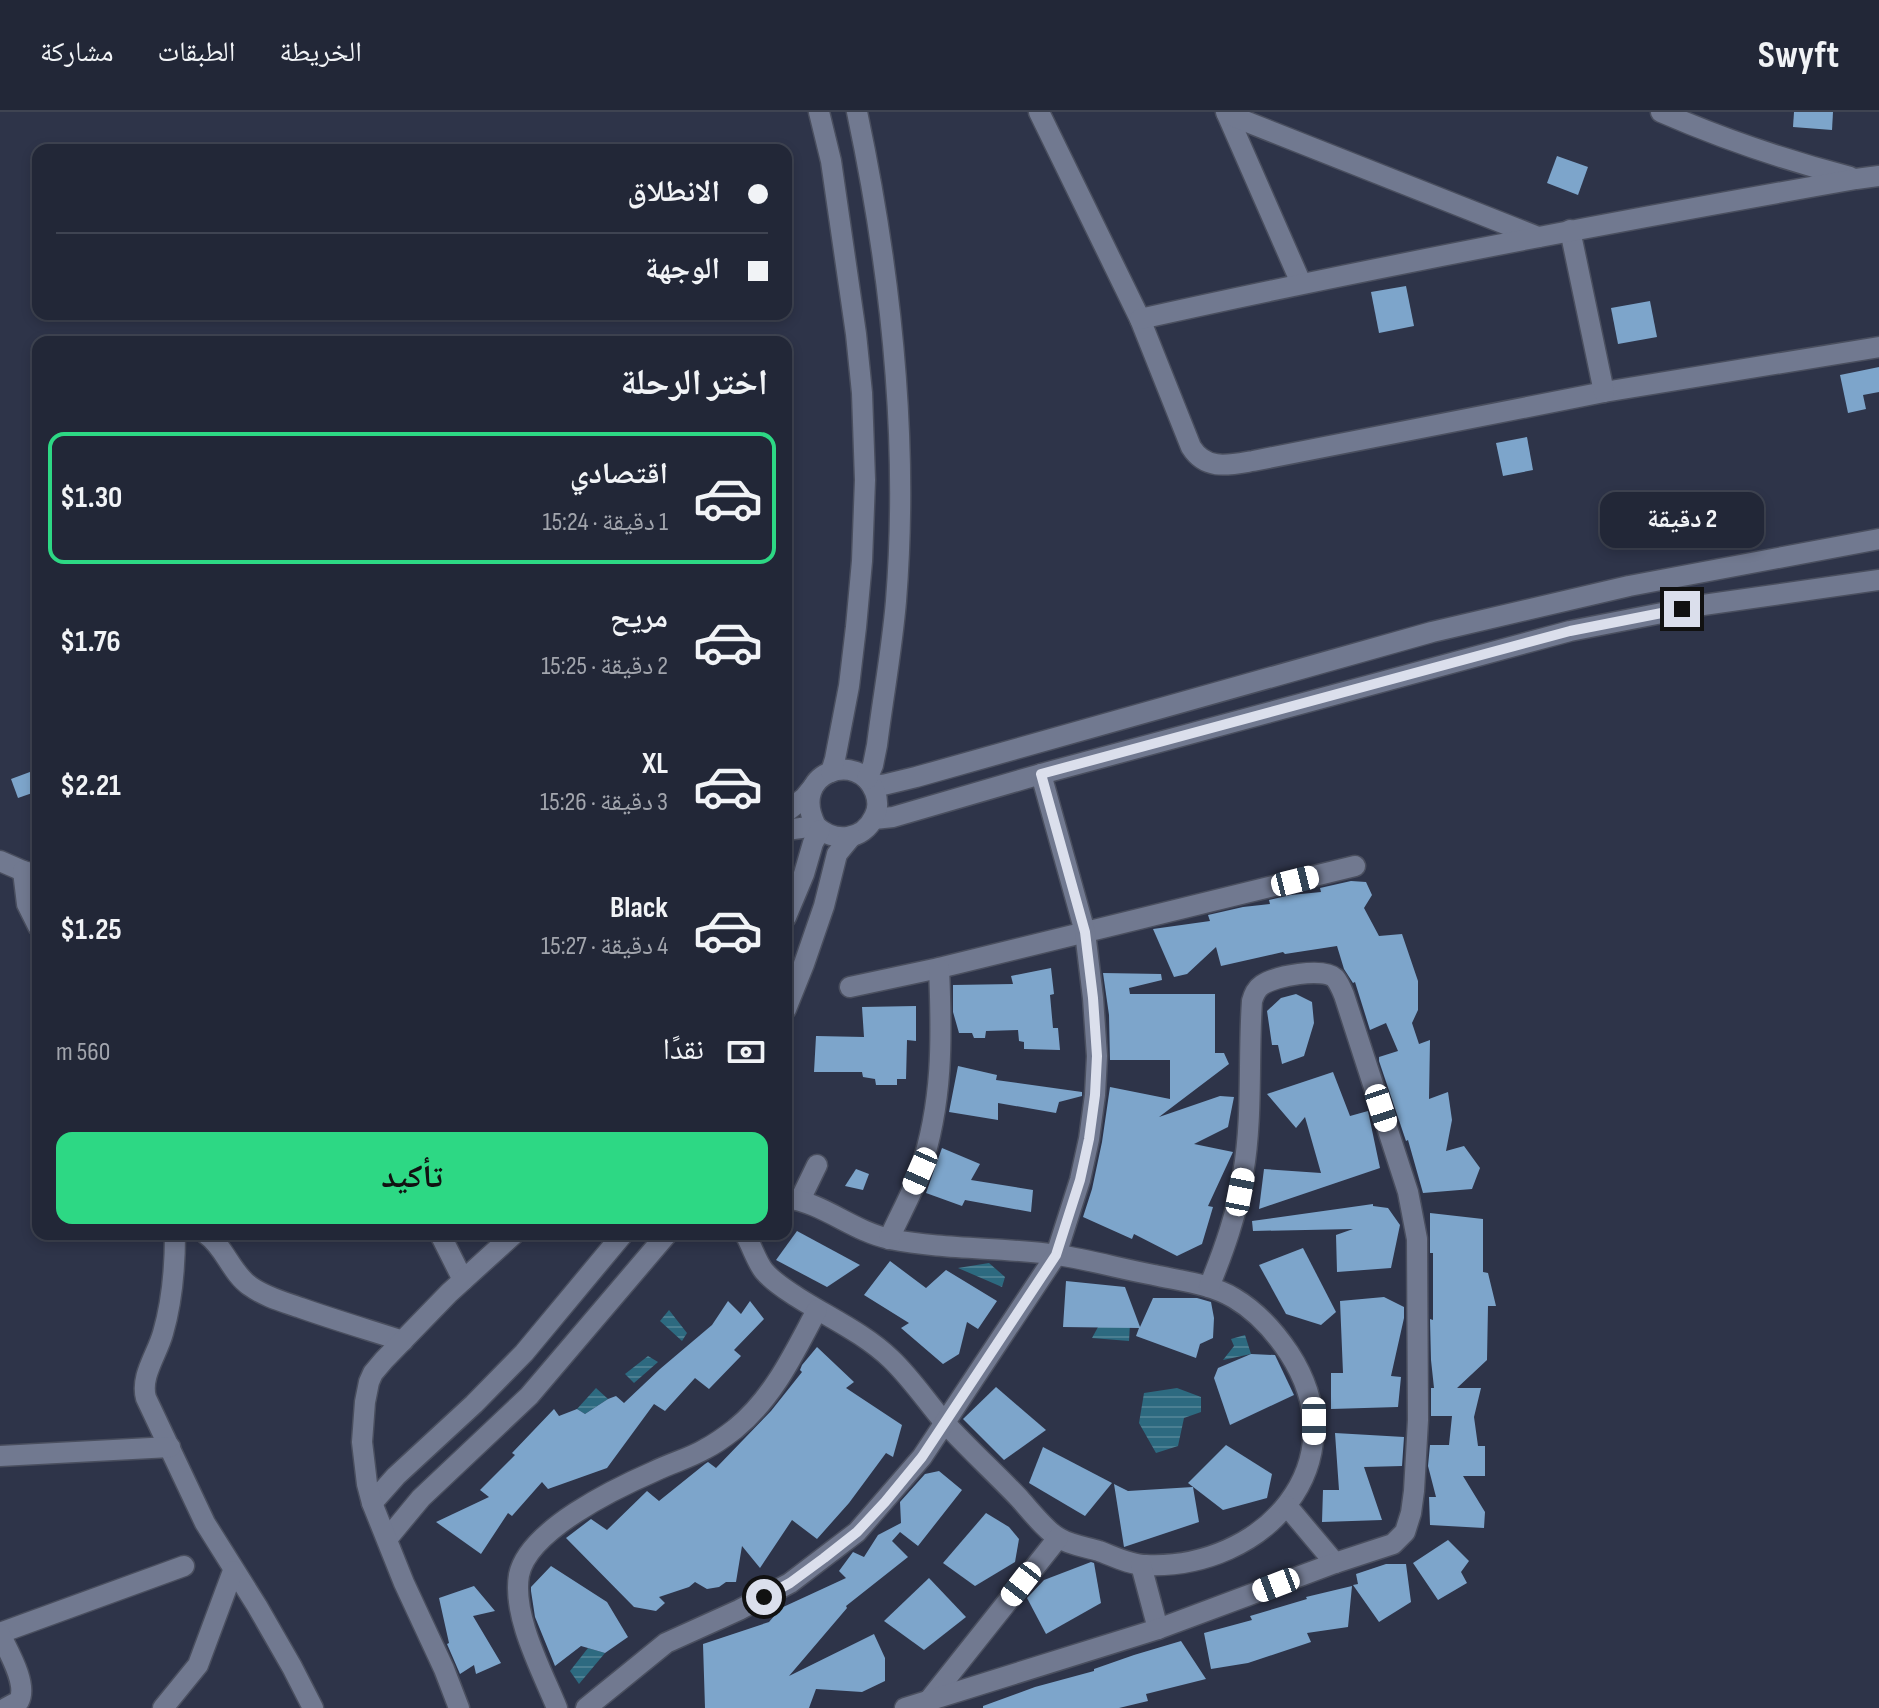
<!DOCTYPE html>
<html lang="ar">
<head>
<meta charset="utf-8">
<style>
  body { margin:0; font-family:"Sofia Sans Condensed","Noto Naskh Arabic",sans-serif; background:#2e3342; color:#f1f3f6; direction:rtl; height:100vh; display:flex; flex-direction:column; font-size:30px; white-space:nowrap }
  * { box-sizing:border-box; margin:0 }
  p { font-size:26px; color:#a2a5ad }
  .icon { flex:none; width:44px; height:44px; fill:none; stroke:currentColor; stroke-width:2; stroke-linecap:round; stroke-linejoin:round }
  .map { position:relative; flex:1; overflow:hidden; direction:ltr }
  .details { position:absolute; left:32px; top:224px; width:760px; height:904px; display:flex; flex-direction:column; background:#222737; border-radius:16px; box-shadow:0 4px 12px #0003,0 0 0 2px #3f4452; direction:rtl }
  .details>* { flex:none }
  .top-card { position:absolute; left:32px; top:32px; width:760px; height:176px; border-radius:16px; box-shadow:0 4px 12px #0003,0 0 0 2px #3f4452; direction:rtl; display:grid; align-content:center; height:176px; padding:0 24px; background:#222737 }
  .end { position:absolute; width:36px; height:36px; margin:-18px; border:10px solid #dbdfec; background:#111; box-shadow:0 0 0 4px #111 }
  .from { border-radius:50% }
  .bubble { position:absolute; height:56px; border-radius:16px; background:#222737; box-shadow:0 4px 12px #0003,0 0 0 2px #3f4452; font-size:26px; font-weight:700; line-height:56px; text-align:center; direction:rtl }
  .car { position:absolute; width:24px; height:48px; margin:-24px -12px; border-radius:10px; box-shadow:0 0 6px 2px #0007; background:linear-gradient(#fff 24%,#345 0 40%,#fff 0 76%,#345 0 86%,#fff 0) }
  .top-card b { display:flex; align-items:center; gap:28px; height:76px; font-size:30px }
  .top-card b+b { border-top:2px solid #3f4452 }
  .top-card i { width:20px; height:20px; background:#f1f3f6 }
  ul { padding:0; list-style:none }
  li { display:flex; align-items:center; gap:24px; height:132px; margin:0 16px 12px; padding:0 8px; border:4px solid transparent; border-radius:16px }
  li div { flex:1 }
  li b { display:block; font-size:30px }
  li em { font-style:normal; font-weight:700 }
  li.current { border-color:#2dd884 }
  li>.icon { width:72px; height:72px; stroke-width:1.5 }
  h2 { padding:0 24px; font-size:36px; line-height:96px }
  .pay { display:flex; align-items:center; gap:20px; height:88px; padding:0 24px; font-size:30px }
  .pay p { margin-inline-start:auto }
  .action { display:flex; gap:16px; margin-top:auto; padding:16px 24px }
  .action a { flex:1; height:92px; border-radius:16px; background:#2dd884; color:#111; font-size:32px; font-weight:700; line-height:92px; text-align:center }
  header { display:flex; align-items:center; gap:48px; box-sizing:border-box; height:112px; padding:0 40px; background:#222737; border-bottom:2px solid #3f4452 }
  header strong { font-size:38px }
  nav { display:flex; gap:44px; margin-inline-start:auto; font-size:28px }
  .map>svg:first-child { display:block }
</style>
</head>
<body>
<header>
<strong>Swyft</strong>
<nav><a>الخريطة</a><a>الطبقات</a><a>مشاركة</a></nav>
</header>
<div class="map">
<svg width="1879" height="1596" viewBox="0 0 1879 1596">
  <defs>
    <pattern id="water-rules" width="6" height="5" patternUnits="userSpaceOnUse" patternTransform="scale(2)"><rect width="6" height="5" fill="#2d6a80"/><path d="M0 2.5h6" fill="none" stroke="#4b7f92"/></pattern>
  </defs>
  <rect width="100%" height="100%" fill="#2e3449"/>
  <g fill="url(#water-rules)">
    <path d="M989,1151L1005,1165L1002,1175L958,1156Z"/>
    <path d="M669,1198L687,1221L682,1229L660,1209Z"/>
    <path d="M1130,1212L1129,1229L1092,1226L1098,1215Z"/>
    <path d="M1245,1223L1251,1242L1223,1248L1234,1234L1231,1227Z"/>
    <path d="M648,1244L658,1250L634,1271L625,1262Z"/>
    <path d="M596,1276L608,1287L585,1302L577,1297Z"/>
    <path d="M1177,1276L1201,1285V1300L1184,1306L1178,1334L1156,1341L1139,1311L1144,1281Z"/>
    <path d="M588,1536L605,1541L579,1572L570,1559Z"/>
  </g>
  <g fill="#7da5cb">
    <path d="M1794,0H1833L1832,18L1793,15Z"/>
    <path d="M1557,44L1588,55L1578,83L1547,71Z"/>
    <path d="M1406,174L1414,214L1379,221L1371,180Z"/>
    <path d="M1650,189L1657,225L1618,232L1611,196Z"/>
    <path d="M1879,255V280L1863,283L1866,297L1848,301L1840,263Z"/>
    <path d="M1527,325L1533,358L1503,364L1496,331Z"/>
    <path d="M1738,399L1741,413L1721,417L1718,403Z"/>
    <path d="M38,657V679L18,686L11,667Z"/>
    <path d="M1351,769L1366,770L1372,783L1364,796L1379,824L1402,822L1418,869V898L1412,911L1419,932L1430,928L1429,987L1448,980L1452,1008L1446,1039L1464,1034L1480,1056L1472,1077L1423,1081L1408,1028L1406,1029L1379,949V945L1398,939L1386,911L1370,918L1355,870L1353,871L1344,857L1337,834L1285,842L1283,840L1221,854L1216,835L1187,862L1174,865L1153,817L1210,809L1208,803L1243,795L1270,792L1269,788L1291,783L1321,780L1320,776Z"/>
    <path d="M1051,856L1054,882L1050,883L1053,916H1058L1060,938L1024,937V930L1019,929L1018,918L986,919L985,926H974L972,921H959L953,900V873L1013,872L1011,864Z"/>
    <path d="M1103,861L1161,862L1162,868L1129,876L1130,882H1215V941H1224L1229,952L1159,1005L1220,984L1234,985L1228,1015L1194,1032L1233,1040L1208,1094L1213,1095L1202,1132L1177,1144L1134,1122L1132,1127L1083,1105L1092,1077L1102,1030L1110,975L1170,987V948H1110L1109,903Z"/>
    <path d="M1296,882L1312,890L1314,911L1304,944L1282,952L1278,933H1272L1267,899L1281,886Z"/>
    <path d="M916,894V929L907,928L906,967H897V973H876L875,967L863,965L862,960H814L816,924L864,925L862,895Z"/>
    <path d="M958,954L997,963L996,968L1082,980V984L1059,990L1056,1001L998,991V1008L949,1000Z"/>
    <path d="M1333,960L1350,1004L1368,999L1380,1056L1259,1097L1264,1057L1321,1061L1305,1005L1296,1016L1267,982Z"/>
    <path d="M942,1036L980,1052L971,1068L1033,1078L1031,1100L965,1088L962,1094L926,1081Z"/>
    <path d="M856,1057L869,1062L863,1078L845,1074Z"/>
    <path d="M1373,1092V1094L1388,1096L1400,1113L1391,1156L1337,1160L1336,1123L1353,1117L1253,1119L1252,1109Z"/>
    <path d="M1430,1101L1483,1107V1160L1488,1161L1496,1194H1488L1487,1248L1457,1276H1481L1474,1305L1478,1334H1485V1364H1463L1485,1400L1484,1416L1430,1413L1429,1385H1436L1428,1354L1430,1333H1449L1452,1304H1431V1276H1434L1431,1248L1430,1207L1433,1208V1141H1430Z"/>
    <path d="M797,1119L860,1153L827,1175L776,1148Z"/>
    <path d="M1303,1136L1336,1200L1321,1213L1286,1202L1259,1153Z"/>
    <path d="M890,1149L926,1176L946,1158L997,1189L978,1217L967,1210L959,1242L943,1252L901,1216L909,1211L864,1183Z"/>
    <path d="M1066,1169L1125,1175L1140,1215L1153,1186H1197L1211,1190L1214,1206L1213,1226L1200,1232L1196,1246L1136,1224L1139,1216L1063,1215Z"/>
    <path d="M1384,1185L1404,1195V1206L1391,1264L1401,1265L1398,1295L1331,1297V1261H1343L1340,1189Z"/>
    <path d="M728,1189L741,1202L750,1189L764,1207L734,1238L741,1244L709,1277L695,1266L665,1299L654,1292L607,1356L548,1377L542,1370L512,1404L508,1401L481,1442L436,1410L489,1385L480,1378L515,1343L512,1341L554,1297L559,1304L577,1297L585,1302L608,1287L616,1284L624,1291L660,1257L712,1213Z"/>
    <path d="M817,1235L854,1270L846,1276L902,1313L893,1345L886,1341L849,1391L817,1427L792,1408L760,1456L742,1434L736,1470H726L719,1475L707,1477L695,1470L689,1475L659,1485L665,1491L656,1499L634,1495L566,1426L591,1407L607,1418L647,1379L659,1389L705,1352L708,1350L716,1356L771,1299L802,1260L800,1258L802,1253Z"/>
    <path d="M1251,1242L1275,1243L1294,1283L1230,1313L1214,1266L1218,1256Z"/>
    <path d="M996,1275L1046,1318L1004,1348L963,1307Z"/>
    <path d="M1335,1321L1404,1325L1402,1354L1364,1355L1382,1408L1322,1410L1323,1378H1339Z"/>
    <path d="M1226,1333L1272,1362L1267,1386L1223,1398L1188,1371Z"/>
    <path d="M1043,1335L1112,1371L1085,1404L1029,1371Z"/>
    <path d="M939,1359L962,1378L918,1434L900,1420L892,1429L908,1445L846,1494L847,1496L789,1564L874,1522L885,1546V1569L862,1580L816,1577L809,1596H705L703,1532L769,1510L781,1496L846,1466L839,1459L853,1440L864,1445L878,1423L901,1411L900,1390L925,1362Z"/>
    <path d="M1114,1372L1128,1379L1193,1375L1199,1410L1124,1435Z"/>
    <path d="M986,1401L1009,1415L1019,1427L1015,1450L975,1474L943,1451Z"/>
    <path d="M1448,1428L1469,1449L1461,1460L1467,1471L1438,1488L1413,1451Z"/>
    <path d="M1091,1450L1094,1451L1101,1491L1046,1522L1027,1486L1044,1468Z"/>
    <path d="M1386,1452H1406L1411,1490L1379,1510L1353,1473L1358,1472L1356,1462Z"/>
    <path d="M551,1454L607,1490L628,1525L605,1541L581,1534L555,1554L535,1505L531,1479V1475Z"/>
    <path d="M929,1466L966,1505L924,1538L884,1509Z"/>
    <path d="M474,1474L495,1499L473,1504L501,1551L476,1562L474,1553L460,1562L447,1532L449,1531L439,1486Z"/>
    <path d="M1352,1474L1348,1515L1307,1521L1311,1530L1248,1551L1211,1557L1204,1521L1252,1508L1250,1504L1307,1487L1306,1485Z"/>
    <path d="M1181,1529L1206,1567L1146,1582L1148,1589L1119,1596H983V1594L1035,1575L1094,1559V1557L1134,1543Z"/>
  </g>
  <g fill="none" stroke-linecap="round" stroke-linejoin="round">
    <g stroke="#4a4f5f" stroke-width="23">
      <g id="minor">
        <path d="M1039,0L1140,207L1191,335C1206,359 1229,353 1253,349L1604,280L1879,235"/>
        <path d="M1226,0L1301,171"/>
        <path d="M1661,0C1723,27 1785,48 1850,65"/>
        <path d="M1227,2L1538,125"/>
        <path d="M1570,118L1604,280"/>
        <path d="M1140,207C1378,154 1617,109 1856,67L1879,64"/>
        <path d="M871,672L883,673L916,665L1432,520L1629,474L1879,427"/>
        <path d="M786,700L804,686L813,675"/>
        <path d="M874,707L893,705L1041,662L1570,519L1703,493L1879,468"/>
        <path d="M786,718L816,714C834,731 863,729 874,705C878,698 878,688 875,680C859,637 788,660 816,714"/>
        <path d="M0,749L23,759L38,763"/>
        <path d="M23,759L27,792L38,814"/>
        <path d="M786,805L804,762L813,731L820,718"/>
        <path d="M850,875L939,856L1355,754"/>
        <path d="M786,897L804,852L824,794L837,742L851,725"/>
        <path d="M800,1088L817,1053"/>
        <path d="M175,1122C175,1155 172,1190 163,1221C157,1243 140,1264 146,1286L205,1411L257,1494L292,1555L313,1596"/>
        <path d="M206,1122C225,1135 231,1161 250,1174C265,1185 284,1190 301,1196C335,1208 369,1218 403,1229"/>
        <path d="M440,1122L463,1168"/>
        <path d="M745,1122C752,1134 756,1149 764,1159C773,1170 785,1177 797,1185C828,1205 864,1221 891,1247C911,1266 927,1290 945,1311C969,1337 995,1361 1019,1386C1029,1397 1047,1420 1059,1426C1070,1433 1086,1435 1099,1439C1113,1444 1130,1453 1146,1453C1263,1458 1361,1352 1289,1241C1275,1220 1256,1199 1234,1186C1211,1172 1181,1169 1154,1163C1122,1157 1090,1148 1058,1143C1002,1135 945,1138 890,1127C852,1119 824,1091 786,1086"/>
        <path d="M889,1127C899,1104 912,1082 920,1059C943,991 942,926 939,856"/>
        <path d="M0,1344L170,1335"/>
        <path d="M372,1391L396,1364L474,1292L524,1241L623,1122"/>
        <path d="M1287,1394L1335,1451"/>
        <path d="M387,1427L421,1386L529,1284L667,1122"/>
        <path d="M1141,1453L1158,1517"/>
        <path d="M0,1521L184,1454"/>
        <path d="M0,1522C8,1539 28,1572 19,1589L6,1596"/>
        <path d="M930,1587L1058,1426"/>
        <path d="M163,1596L198,1553L233,1459"/>
        <path d="M459,1596L444,1557L404,1471L372,1391L367,1372L362,1330L365,1290L369,1270L373,1261L384,1248L449,1181L514,1122"/>
        <path d="M557,1596C542,1559 512,1504 519,1463C528,1418 616,1376 655,1359C671,1351 690,1346 705,1337C715,1332 726,1324 735,1317C774,1285 794,1241 817,1198"/>
        <path d="M586,1596L666,1531L739,1498L790,1471L857,1420L922,1345L1056,1143L1080,1068L1089,1027L1095,983L1097,944L1093,886L1085,820L1041,662"/>
        <path d="M905,1596L1158,1517L1335,1451L1393,1432L1405,1420L1411,1401L1414,1379L1418,1308L1417,1127L1408,1080L1344,883C1342,878 1339,871 1335,866C1323,855 1275,864 1262,873C1256,877 1254,882 1252,889C1248,946 1253,1005 1243,1062C1237,1102 1224,1138 1209,1175"/>
      </g>
    </g>
    <g stroke="#4a4f5f" stroke-width="23">
      <g id="tertiary">
        <path d="M819,0L831,49L856,222L862,281L865,368L862,449L856,515L849,574L835,647L831,660"/>
        <path d="M857,0C891,160 909,325 896,489C892,537 883,585 877,633L873,653L867,667"/>
      </g>
    </g>
    <use href="#minor" stroke="#717990" stroke-width="20"/>
    <use href="#tertiary" stroke="#717990" stroke-width="20"/>
  </g>
  <g fill="none" stroke-linecap="round" stroke-linejoin="round">
    <path stroke="#dbdfec" stroke-width="10" d="M764,1485L790,1471L824,1446L857,1420L885,1390L922,1345L1056,1143L1080,1068L1089,1027L1095,983L1097,944L1093,886L1085,820L1041,662L1570,519L1682,497"/>
  </g>
</svg>
<i class="end from" style="left:764px;top:1485px"></i>
<i class="end" style="left:1682px;top:497px"></i>
<div class="bubble" style="left:1600px;top:380px;width:164px">2 دقيقة</div>
<i class="car" style="left:1295px;top:769px;rotate:76deg"></i>
<i class="car" style="left:1381px;top:996px;rotate:162deg"></i>
<i class="car" style="left:920px;top:1059px;rotate:204deg"></i>
<i class="car" style="left:1240px;top:1080px;rotate:11deg"></i>
<i class="car" style="left:1314px;top:1309px;rotate:180deg"></i>
<i class="car" style="left:1021px;top:1472px;rotate:218deg"></i>
<i class="car" style="left:1276px;top:1473px;rotate:249deg"></i>
<div class="top-card">
<b><i class="from"></i>الانطلاق</b>
<b><i></i>الوجهة</b>
</div>
<section class="details">
<h2>اختر الرحلة</h2>
<ul>
<li class="current"><svg class="icon" aria-label="car" viewBox="0 0 24 24"><path d="M5 17H2v-5l4-1 3-4h7l3 4 3 1v5h-3M9 17h6M6 11h13"/><circle cx="7" cy="17" r="2"/><circle cx="17" cy="17" r="2"/></svg><div><b>اقتصادي</b><p>1 دقيقة · 15:24</p></div><em>$1.30</em></li>
<li><svg class="icon" aria-label="car" viewBox="0 0 24 24"><path d="M5 17H2v-5l4-1 3-4h7l3 4 3 1v5h-3M9 17h6M6 11h13"/><circle cx="7" cy="17" r="2"/><circle cx="17" cy="17" r="2"/></svg><div><b>مريح</b><p>2 دقيقة · 15:25</p></div><em>$1.76</em></li>
<li><svg class="icon" aria-label="car" viewBox="0 0 24 24"><path d="M5 17H2v-5l4-1 3-4h7l3 4 3 1v5h-3M9 17h6M6 11h13"/><circle cx="7" cy="17" r="2"/><circle cx="17" cy="17" r="2"/></svg><div><b>XL</b><p>3 دقيقة · 15:26</p></div><em>$2.21</em></li>
<li><svg class="icon" aria-label="car" viewBox="0 0 24 24"><path d="M5 17H2v-5l4-1 3-4h7l3 4 3 1v5h-3M9 17h6M6 11h13"/><circle cx="7" cy="17" r="2"/><circle cx="17" cy="17" r="2"/></svg><div><b>Black</b><p>4 دقيقة · 15:27</p></div><em>$1.25</em></li>
</ul>
<div class="pay"><svg class="icon" aria-label="cash" viewBox="0 0 24 24"><path d="M3 7h18v10H3z"/><circle cx="12" cy="12" r="2"/></svg>نقدًا<p>560 m</p></div>
<div class="action"><a>تأكيد</a></div>
</section>
</div>
</body>
</html>
